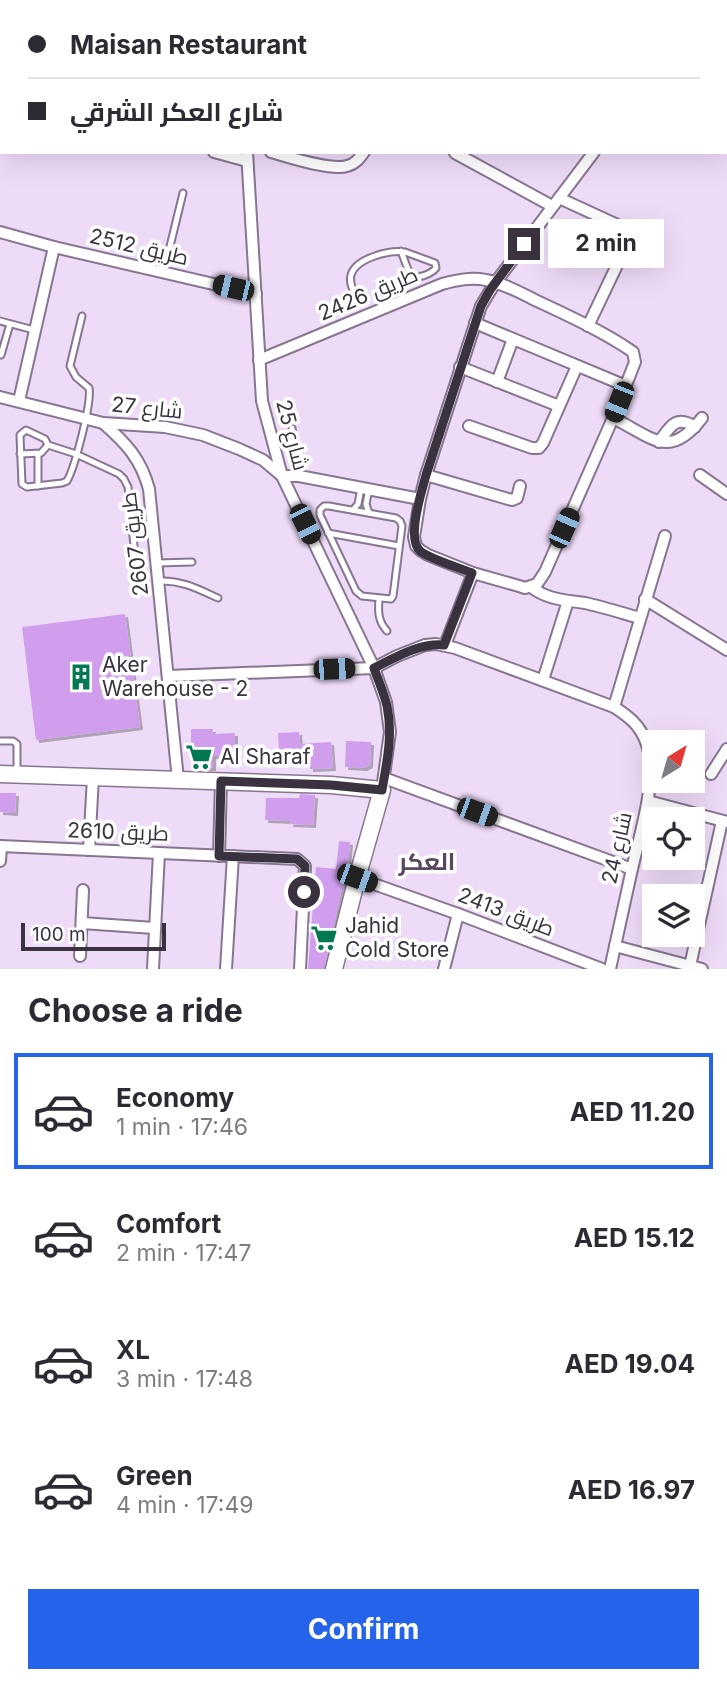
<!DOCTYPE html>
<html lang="en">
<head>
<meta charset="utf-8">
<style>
  body { margin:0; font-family:Inter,Cairo,sans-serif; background:#f2f2f3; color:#2b2b33; height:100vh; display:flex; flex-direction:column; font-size:26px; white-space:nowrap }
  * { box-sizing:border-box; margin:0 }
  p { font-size:23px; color:#7c7c81 }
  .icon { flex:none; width:38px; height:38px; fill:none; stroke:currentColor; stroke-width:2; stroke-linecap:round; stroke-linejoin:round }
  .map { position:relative; height:969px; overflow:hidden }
  .details { display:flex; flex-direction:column; background:#fff; flex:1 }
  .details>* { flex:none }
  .guide { position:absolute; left:0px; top:0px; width:728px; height:154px; box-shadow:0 7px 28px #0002; display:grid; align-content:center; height:154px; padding:0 28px; background:#fff }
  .needle { width:46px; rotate:37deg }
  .buttons { position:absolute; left:642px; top:730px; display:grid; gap:14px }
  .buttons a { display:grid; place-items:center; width:63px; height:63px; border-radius:0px; background:#fff; box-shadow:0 7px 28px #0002; font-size:35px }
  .scale { position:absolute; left:21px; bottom:18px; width:145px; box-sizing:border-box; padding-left:7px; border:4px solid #3a333f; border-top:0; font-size:19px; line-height:24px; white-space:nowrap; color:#3a333f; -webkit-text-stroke:5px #fff; paint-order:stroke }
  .end { position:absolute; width:32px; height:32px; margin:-16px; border:9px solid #3a333f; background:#fff; box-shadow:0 0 0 4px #fff }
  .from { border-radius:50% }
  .bubble { position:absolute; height:49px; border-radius:0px; background:#fff; box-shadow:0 7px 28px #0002; font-size:23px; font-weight:700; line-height:49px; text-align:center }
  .car { position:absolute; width:21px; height:42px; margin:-21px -10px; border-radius:9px; box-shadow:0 0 5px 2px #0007; background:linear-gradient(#222 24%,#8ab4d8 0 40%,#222 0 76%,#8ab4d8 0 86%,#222 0) }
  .guide b { display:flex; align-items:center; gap:24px; height:66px; font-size:26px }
  .guide b+b { border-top:2px solid #e1e1e2 }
  .guide i { width:18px; height:18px; background:#2b2b33 }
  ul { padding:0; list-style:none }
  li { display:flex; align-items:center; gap:21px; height:116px; margin:0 14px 10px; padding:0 14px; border:4px solid transparent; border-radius:0px }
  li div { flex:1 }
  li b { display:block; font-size:26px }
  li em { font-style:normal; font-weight:700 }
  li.selected { border-color:#2563eb }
  li>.icon { width:63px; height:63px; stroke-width:1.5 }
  h2 { padding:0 28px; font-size:32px; line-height:84px }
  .cta { display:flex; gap:14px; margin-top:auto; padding:14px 28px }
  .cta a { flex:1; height:80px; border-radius:0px; background:#2563eb; color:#fff; font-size:28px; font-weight:700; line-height:80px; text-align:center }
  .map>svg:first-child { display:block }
</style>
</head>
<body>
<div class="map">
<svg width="727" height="969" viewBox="0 0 727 969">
  <defs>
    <filter id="shadow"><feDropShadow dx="3" dy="3" stdDeviation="0" flood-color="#0004"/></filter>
  </defs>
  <rect width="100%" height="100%" fill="#eedbf8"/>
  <g fill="#d19eed" filter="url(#shadow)">
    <path d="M125,614L140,727L36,740L22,627Z"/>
    <path d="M191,729H213V734L235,733V756H213V768H202L191,756Z"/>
    <path d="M299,732L300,744L331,742L333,768L310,769L309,751L279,753L278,733Z"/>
    <path d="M346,741L371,742L370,765L364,768L345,767Z"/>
    <path d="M0,793H16L15,813L0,812Z"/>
    <path d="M300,794L315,795L313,825L290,824L291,821L265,820L266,798H299Z"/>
    <path d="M339,841L350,842L348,865H347L324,969H308L316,867L336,869Z"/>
  </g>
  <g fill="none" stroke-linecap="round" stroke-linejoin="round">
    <g stroke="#877690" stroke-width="9">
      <g id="lane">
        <path d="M120,2V0"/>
        <path d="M154,2L155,0"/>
        <path d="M225,2L226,0"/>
        <path d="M164,271L183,193"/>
        <path d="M356,297C353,290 349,283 351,275C356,258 389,250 405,252L435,263L436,268C431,274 417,280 410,275L401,251"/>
        <path d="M82,316L70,366L76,377L89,388C92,402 75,467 67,481L62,483L27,487L22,484L20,435L26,430L45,439L48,445L76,454L119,474L124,479L128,487L138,585"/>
        <path d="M0,321L34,330"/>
        <path d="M1,355L10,324"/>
        <path d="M292,428L299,476"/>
        <path d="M20,454L41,453L48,445"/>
        <path d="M38,454V486"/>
        <path d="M324,506H329L396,518L400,521L402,526L393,596L391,599L362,596L356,591L320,515V510Z"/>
        <path d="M353,510L358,504L361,488"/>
        <path d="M369,513L366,504L369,489"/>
        <path d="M328,533L399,546"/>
        <path d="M157,563L192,562"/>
        <path d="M159,581C182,580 198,589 218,598"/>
        <path d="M379,599C378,612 378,621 387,631"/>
        <path d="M0,741H13L17,744V771"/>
      </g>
    </g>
    <g stroke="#877690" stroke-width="14">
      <g id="street">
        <path d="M592,0L595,2"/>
        <path d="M279,2V0"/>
        <path d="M452,2L453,0"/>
        <path d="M545,2L546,0"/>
        <path d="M641,2L642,0"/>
        <path d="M726,31L727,30"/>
        <path d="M726,87H727"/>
        <path d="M0,97L2,98"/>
        <path d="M214,152L247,161"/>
        <path d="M247,152L262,401L282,476L374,668L386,702L390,732L382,790"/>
        <path d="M271,152C289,157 331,171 347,166C355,164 359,159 364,152"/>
        <path d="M455,153L552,206"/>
        <path d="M559,198L622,227L628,231L630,238L588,326"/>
        <path d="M0,232L54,247L256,294"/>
        <path d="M475,323L626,386"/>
        <path d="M259,360L442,284C457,280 471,277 486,280C503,283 521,293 537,301C569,316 604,332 633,352L635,362L613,418L545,572L537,584L525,588L519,586L473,573L428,555L420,550L416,546L414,537L420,499L426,475L481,306L495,283L594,152"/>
        <path d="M460,367L559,406"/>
        <path d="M497,382L513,339"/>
        <path d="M0,397L103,423L165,427L203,435L239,449L263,460L282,476H299L420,499"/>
        <path d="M19,401L54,247"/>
        <path d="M613,418C652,437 669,461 702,418"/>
        <path d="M103,423C126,443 141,459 149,489L178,780"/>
        <path d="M469,426L532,448H539L543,443L577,366"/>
        <path d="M659,442C670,427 676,414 695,427"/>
        <path d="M426,475L512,500L517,498L520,486"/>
        <path d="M700,475L727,494"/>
        <path d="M531,587C548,600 565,600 585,603C603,607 622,613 640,618"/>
        <path d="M645,599L727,650"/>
        <path d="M445,645L473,573"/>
        <path d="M168,676L374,668L397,656L425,645L436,644L455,648L614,707C628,716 640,725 646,742C659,775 640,834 632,869C625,902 617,936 610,969"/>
        <path d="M543,680L568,601"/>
        <path d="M614,707L665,536"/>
        <path d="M711,774L727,749"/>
        <path d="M384,778L632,869"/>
        <path d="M648,801L727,822"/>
        <path d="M0,846L297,859L305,866L300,969"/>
        <path d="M89,850L93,777"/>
        <path d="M219,856L221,781"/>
        <path d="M0,861L1,846"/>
        <path d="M357,878L458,914L602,969"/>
        <path d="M82,923L154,928"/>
        <path d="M615,946L702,969"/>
        <path d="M80,956L83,890"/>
        <path d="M690,966L722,821"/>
        <path d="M153,969L159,853"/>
        <path d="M226,969L233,856"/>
        <path d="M444,969L458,914"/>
      </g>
    </g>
    <g stroke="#877690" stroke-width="19">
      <path id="secondary" d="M0,774L331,785L382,790L357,878L334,969"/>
    </g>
    <use href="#lane" stroke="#fff" stroke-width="5"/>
    <use href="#street" stroke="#fff" stroke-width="10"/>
    <use href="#secondary" stroke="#fff" stroke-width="16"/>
  </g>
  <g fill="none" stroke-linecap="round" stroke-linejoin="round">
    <path stroke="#3a333f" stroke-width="9" d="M304,892L305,866L297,859L219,856L221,781L331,785L382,790C387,762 393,734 387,706C384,693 378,680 374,668C396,657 419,643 444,645L472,573C460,568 430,559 420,551C406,538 422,491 426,475L481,306L490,290L524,244"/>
  </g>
  <defs>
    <g id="building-bare" transform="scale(2.1)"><path d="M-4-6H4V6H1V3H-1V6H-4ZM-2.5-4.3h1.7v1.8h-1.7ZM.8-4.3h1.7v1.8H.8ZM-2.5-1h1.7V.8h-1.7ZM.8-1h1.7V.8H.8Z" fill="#047853" stroke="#fff" stroke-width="2.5" paint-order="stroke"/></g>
    <g id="supermarket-bare" transform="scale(2.1)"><path d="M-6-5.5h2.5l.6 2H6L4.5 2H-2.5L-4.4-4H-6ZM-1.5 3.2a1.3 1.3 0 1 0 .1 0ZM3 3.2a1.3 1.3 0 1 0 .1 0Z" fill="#047853" stroke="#fff" stroke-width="2.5" paint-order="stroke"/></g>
  </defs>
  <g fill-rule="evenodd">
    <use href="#building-bare" x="81" y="677"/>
    <use href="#supermarket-bare" x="199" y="757"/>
    <use href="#supermarket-bare" x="324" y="938"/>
  </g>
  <g text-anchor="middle" stroke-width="7" stroke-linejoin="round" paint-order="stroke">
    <g font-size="21" fill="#3a333f" stroke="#fff">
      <text transform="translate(139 247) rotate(13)" y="7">طريق 2512</text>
      <text transform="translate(368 294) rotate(-23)" y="7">طريق 2426</text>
      <text transform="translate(147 408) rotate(6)" y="7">شارع 27</text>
      <text transform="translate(292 435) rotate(75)" y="7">شارع 25</text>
      <text transform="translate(135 544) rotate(-97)" y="7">طريق 2607</text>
      <text transform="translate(118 832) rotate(2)" y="7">طريق 2610</text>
      <text transform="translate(617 848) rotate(-77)" y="7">شارع 24</text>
      <text transform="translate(506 912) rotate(21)" y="7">طريق 2413</text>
    </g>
    <g font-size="21" fill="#3a333f" stroke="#fff" text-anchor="start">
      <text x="102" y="672">Aker<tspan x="102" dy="24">Warehouse - 2</tspan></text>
      <text x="220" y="764">Al Sharaf</text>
      <text x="345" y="933">Jahid<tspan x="345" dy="24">Cold Store</tspan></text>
    </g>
    <g font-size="24" font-weight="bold" fill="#574760" stroke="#fff">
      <text x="427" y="870">العكر</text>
    </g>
  </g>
</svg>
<div class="buttons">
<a><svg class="needle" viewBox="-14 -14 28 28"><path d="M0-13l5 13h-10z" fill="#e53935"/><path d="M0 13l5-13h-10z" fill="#7c7c81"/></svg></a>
<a><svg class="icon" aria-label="locate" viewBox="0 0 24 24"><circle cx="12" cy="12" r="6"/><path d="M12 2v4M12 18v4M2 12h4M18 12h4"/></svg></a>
<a><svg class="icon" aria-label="layers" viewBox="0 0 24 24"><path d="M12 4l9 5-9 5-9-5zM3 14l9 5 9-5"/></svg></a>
</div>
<div class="scale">100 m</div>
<i class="end from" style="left:304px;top:892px"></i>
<i class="end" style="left:524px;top:244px"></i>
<div class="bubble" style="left:548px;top:219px;width:116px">2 min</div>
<i class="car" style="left:233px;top:288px;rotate:283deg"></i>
<i class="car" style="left:619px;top:402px;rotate:202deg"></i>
<i class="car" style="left:305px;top:524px;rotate:154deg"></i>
<i class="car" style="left:564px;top:528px;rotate:24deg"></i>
<i class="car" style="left:334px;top:669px;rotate:88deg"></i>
<i class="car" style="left:477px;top:812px;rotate:110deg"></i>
<i class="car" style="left:357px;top:878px;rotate:110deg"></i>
<div class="guide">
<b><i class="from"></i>Maisan Restaurant</b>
<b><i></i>شارع العكر الشرقي</b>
</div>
</div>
<section class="details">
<h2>Choose a ride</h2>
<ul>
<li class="selected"><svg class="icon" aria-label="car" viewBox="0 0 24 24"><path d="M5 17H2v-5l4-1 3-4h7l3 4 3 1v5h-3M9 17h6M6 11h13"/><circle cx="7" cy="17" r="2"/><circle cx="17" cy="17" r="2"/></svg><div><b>Economy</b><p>1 min · 17:46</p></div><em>AED 11.20</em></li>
<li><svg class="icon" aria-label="car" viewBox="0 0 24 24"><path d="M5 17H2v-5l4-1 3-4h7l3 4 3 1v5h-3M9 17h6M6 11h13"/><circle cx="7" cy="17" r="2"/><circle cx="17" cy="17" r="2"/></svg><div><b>Comfort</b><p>2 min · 17:47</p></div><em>AED 15.12</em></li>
<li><svg class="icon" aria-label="car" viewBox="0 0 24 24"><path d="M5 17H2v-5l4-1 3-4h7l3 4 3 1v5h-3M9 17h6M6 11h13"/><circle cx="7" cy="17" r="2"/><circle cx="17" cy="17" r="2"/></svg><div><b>XL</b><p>3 min · 17:48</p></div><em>AED 19.04</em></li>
<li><svg class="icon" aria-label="car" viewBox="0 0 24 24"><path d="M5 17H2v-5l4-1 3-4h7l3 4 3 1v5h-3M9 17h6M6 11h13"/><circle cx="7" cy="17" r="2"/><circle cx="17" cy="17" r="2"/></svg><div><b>Green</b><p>4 min · 17:49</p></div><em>AED 16.97</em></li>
</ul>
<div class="cta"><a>Confirm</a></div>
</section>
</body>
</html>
